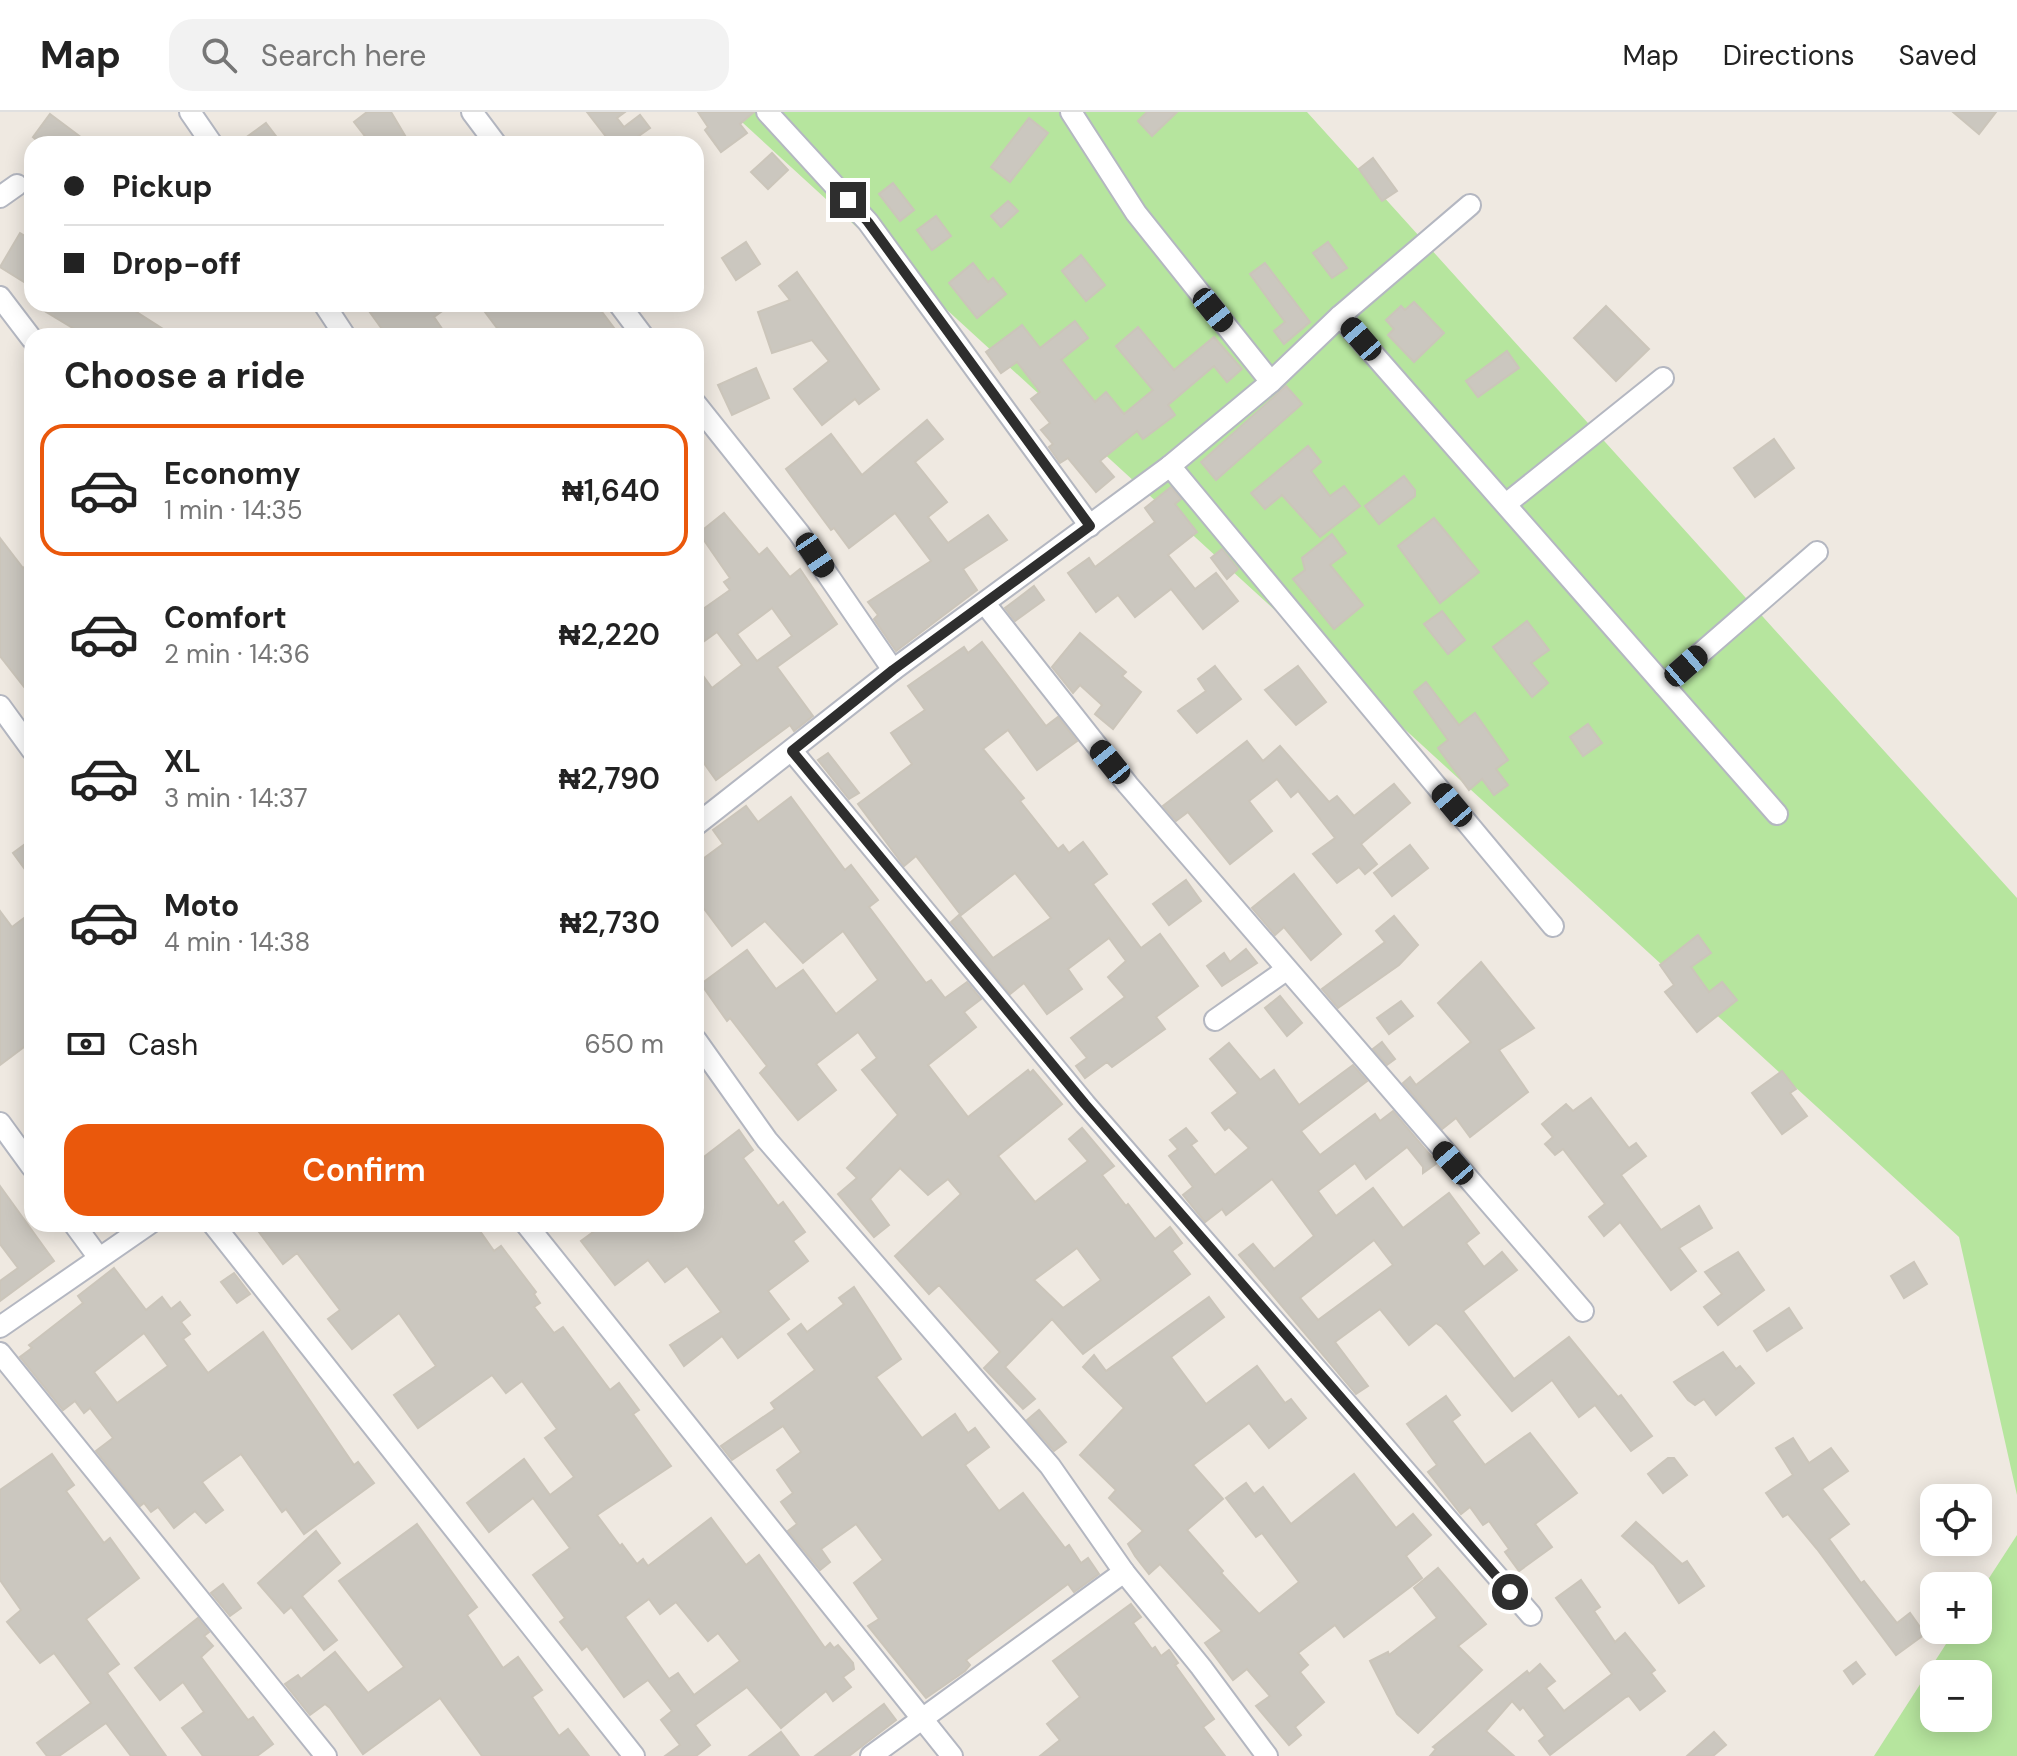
<!DOCTYPE html>
<html lang="en">
<head>
<meta charset="utf-8">
<style>
  body { margin:0; font-family:"DM Sans",sans-serif; background:#f2f2f2; color:#222; height:100vh; display:flex; flex-direction:column; font-size:30px; white-space:nowrap }
  * { box-sizing:border-box; margin:0 }
  p { font-size:26px; color:#767676 }
  .icon { flex:none; width:44px; height:44px; fill:none; stroke:currentColor; stroke-width:2; stroke-linecap:round; stroke-linejoin:round }
  .map { position:relative; flex:1; overflow:hidden }
  .panel { position:absolute; left:24px; top:216px; width:680px; height:904px; display:flex; flex-direction:column; background:#fff; border-radius:24px; box-shadow:0 4px 20px #0003 }
  .panel>* { flex:none }
  .guide { position:absolute; left:24px; top:24px; width:680px; height:176px; border-radius:24px; box-shadow:0 4px 20px #0003; display:grid; align-content:center; height:176px; padding:0 40px; background:#fff }
  .controls { position:absolute; left:1920px; top:1372px; display:grid; gap:16px }
  .controls a { display:grid; place-items:center; width:72px; height:72px; border-radius:16px; background:#fff; box-shadow:0 4px 20px #0003; font-size:40px }
  .end { position:absolute; width:36px; height:36px; margin:-18px; border:10px solid #2e2e2e; background:#fff; box-shadow:0 0 0 4px #fff }
  .from { border-radius:50% }
  .car { position:absolute; width:24px; height:48px; margin:-24px -12px; border-radius:10px; box-shadow:0 0 6px 2px #0007; background:linear-gradient(#222 24%,#8ab4d8 0 40%,#222 0 76%,#8ab4d8 0 86%,#222 0) }
  .guide b { display:flex; align-items:center; gap:28px; height:76px; font-size:30px }
  .guide b+b { border-top:2px solid #e0e0e0 }
  .guide i { width:20px; height:20px; background:#222 }
  ul { padding:0; list-style:none }
  li { display:flex; align-items:center; gap:24px; height:132px; margin:0 16px 12px; padding:0 24px; border:4px solid transparent; border-radius:24px }
  li div { flex:1 }
  li b { display:block; font-size:30px }
  li em { font-style:normal; font-weight:600 }
  li.selected { border-color:#ea580c }
  li>.icon { width:72px; height:72px; stroke-width:1.5 }
  h2 { padding:0 40px; font-size:36px; line-height:96px }
  .pay { display:flex; align-items:center; gap:20px; height:88px; padding:0 40px; font-size:30px }
  .pay p { margin-inline-start:auto }
  .cta { display:flex; gap:16px; margin-top:auto; padding:16px 40px }
  .cta a { flex:1; height:92px; border-radius:24px; background:#ea580c; color:#fff; font-size:32px; font-weight:600; line-height:92px; text-align:center }
  header { display:flex; align-items:center; gap:48px; box-sizing:border-box; height:112px; padding:0 40px; background:#fff; border-bottom:2px solid #e0e0e0 }
  header strong { font-size:38px }
  nav { display:flex; gap:44px; margin-inline-start:auto; font-size:28px }
  .search { width:560px; height:72px; background:#f2f2f2; display:flex; align-items:center; gap:20px; box-sizing:border-box; padding:0 28px; border-radius:24px; color:#767676; font-size:30px }
  .map>svg:first-child { display:block }
</style>
</head>
<body>
<header>
<strong>Map</strong>
<div class="search"><svg class="icon" aria-label="search" viewBox="0 0 24 24"><circle cx="10" cy="10" r="6"/><path d="M15 15l6 6"/></svg>Search here</div>
<nav><a>Map</a><a>Directions</a><a>Saved</a></nav>
</header>
<div class="map">
<svg width="2017" height="1644" viewBox="0 0 2017 1644">
  <rect width="100%" height="100%" fill="#efe9e1"/>
  <g fill="#b6e59e" fill-rule="evenodd">
    <path d="M731,0H1307L2017,786V1383L1959,1125Z"/>
    <path d="M2017,1423V1644H1874L1955,1518H1978V1483ZM1934,1562H1978V1606H1934Z"/>
  </g>
  <g fill="#cbc7bf" stroke="#cbc5ba" stroke-width="2" fill-rule="evenodd">
    <path d="M367,0H391L410,32H371L354,10Z"/>
    <path d="M587,0H625L617,6L624,15L640,3L650,16L633,28L636,32H598L607,26Z"/>
    <path d="M698,0H754L740,12L747,21L721,40L705,18L708,15Z"/>
    <path d="M1147,0H1177L1152,24L1138,9Z"/>
    <path d="M1953,0H1996L1979,22Z"/>
    <path d="M50,2L90,32H41L33,25Z"/>
    <path d="M1029,6L1048,21L1010,70L991,55Z"/>
    <path d="M266,11L282,32H237Z"/>
    <path d="M772,41L788,58L768,77L751,60Z"/>
    <path d="M1373,46L1397,79L1382,89L1359,57Z"/>
    <path d="M893,71L914,98L900,109L879,82Z"/>
    <path d="M1008,89L1018,99L1001,115L991,104Z"/>
    <path d="M936,104L951,124L932,138L917,118Z"/>
    <path d="M20,121L32,128V175L0,155Z"/>
    <path d="M746,130L760,152L736,168L722,146Z"/>
    <path d="M1328,130L1347,156L1332,166L1313,141Z"/>
    <path d="M1081,143L1105,173L1086,189L1062,159Z"/>
    <path d="M973,151L988,170L993,166L1006,182L977,206L949,171Z"/>
    <path d="M1265,151L1310,210L1284,232L1274,219L1285,210L1250,162Z"/>
    <path d="M797,160L879,277L859,292L855,287L822,313L794,277L829,249L812,228L772,241L758,200L790,188L779,174Z"/>
    <path d="M1414,190L1444,221L1414,250L1388,223L1394,217L1386,208L1401,194L1405,198Z"/>
    <path d="M33,192H124L174,224H86Z"/>
    <path d="M364,192H452L434,205L447,224H387Z"/>
    <path d="M479,192H596L620,224H503Z"/>
    <path d="M1606,194L1649,237L1616,269L1574,226Z"/>
    <path d="M1075,209L1088,226L1061,248L1095,290L1106,280L1124,302L1153,278L1116,234L1138,215L1174,258L1214,225L1242,257L1227,270L1214,254L1168,293L1175,303L1143,327L1137,319L1100,349L1114,365L1096,380L1068,346L1060,351L1049,335L1053,332L1041,318L1050,311L1031,287L1040,280L1017,250L1001,261L986,240L1022,213L1040,236Z"/>
    <path d="M1507,239L1519,256L1478,285L1466,269Z"/>
    <path d="M756,256L769,286L732,303L718,273Z"/>
    <path d="M1286,274L1302,292L1216,368L1201,350Z"/>
    <path d="M927,308L943,327L915,350L947,390L928,405L948,431L988,403L1007,428L963,457L977,478L896,539L874,507L878,503L868,490L931,449L895,401L849,436L834,416L831,418L786,357L831,322L862,363Z"/>
    <path d="M1774,327L1794,356L1755,385L1734,356Z"/>
    <path d="M1308,334L1321,350L1311,359L1330,384L1344,374L1360,394L1320,425L1282,383L1265,397L1251,381Z"/>
    <path d="M1404,364L1415,378V384L1379,412L1365,394Z"/>
    <path d="M1171,375L1181,387L1175,392L1197,420L1168,443L1195,477L1216,461L1238,489L1203,517L1171,477L1135,505L1118,483L1096,500L1068,461L1089,446L1095,455L1155,410L1145,396Z"/>
    <path d="M724,401L759,443L767,436L790,465L800,457L837,512L777,555L813,604L794,619L790,613L716,668L696,640V554L712,576L742,553L717,520L696,535V502L730,478L724,470L730,466L699,421ZM772,496L792,524L757,549L737,522Z"/>
    <path d="M1434,406L1479,460L1440,491L1398,434Z"/>
    <path d="M1332,422L1346,441L1330,453L1363,493L1334,517L1293,467L1305,458L1302,446Z"/>
    <path d="M0,426L23,456L32,449V585L0,544Z"/>
    <path d="M1222,437L1238,457L1227,467L1211,446Z"/>
    <path d="M1034,474L1044,488L1015,509L1005,496Z"/>
    <path d="M1442,499L1465,528L1448,542L1424,512Z"/>
    <path d="M1527,509L1549,538L1531,551L1548,571L1532,585L1493,535Z"/>
    <path d="M1080,521L1126,560L1122,564L1141,580L1113,617L1095,602L1102,593L1080,573L1073,581L1052,555Z"/>
    <path d="M982,530L1046,614L1058,605L1077,629L1037,658L1008,618L983,637L1024,686L1020,689L1058,737L1063,733L1069,741L1083,730L1107,762L1093,772L1141,836L1160,822L1198,874L1156,905L1165,917L1112,955L1107,950L1085,966L1076,954L1087,946L1071,926L1125,885L1108,865L1126,849L1109,826L1068,857L1082,877L1047,902L1024,871L1010,882L951,810L959,803L993,846L1051,806L1015,761L961,803L916,744L904,754L858,692L912,652L891,621L925,598L908,574L964,535L968,541Z"/>
    <path d="M1215,554L1241,587L1197,621L1178,599L1206,579L1198,567Z"/>
    <path d="M1298,554L1326,590L1296,613L1265,578Z"/>
    <path d="M1426,570L1459,613L1475,601L1508,648L1496,657L1508,673L1494,683L1482,667L1469,678L1438,636L1448,628L1414,580Z"/>
    <path d="M1588,612L1602,631L1583,644L1570,625Z"/>
    <path d="M1247,629L1263,649L1280,634L1329,690L1337,684L1354,704L1394,672L1410,691L1361,732L1377,752L1365,762L1359,755L1337,771L1313,742L1335,726L1298,679L1291,685L1277,667L1249,689L1272,719L1230,752L1188,700L1176,709L1163,694Z"/>
    <path d="M828,641L859,681L849,687L818,648Z"/>
    <path d="M791,685L845,758L851,753L878,788L869,795L926,871L931,868L945,886L967,870L981,887L964,900L976,915L928,953L968,1005L1028,958L1030,961L1033,958L1062,992L998,1044L1035,1090L1088,1049L1069,1027L1082,1016L1114,1054L1102,1063L1126,1094L1128,1092L1155,1127L1170,1115L1182,1131L1172,1139L1190,1162L1083,1242L1052,1207L1005,1255L1035,1287L1023,1297L984,1256L1000,1240L939,1173L929,1182L895,1144L961,1082L948,1067L928,1083L900,1056L870,1087L889,1113L874,1125L838,1082L857,1066L847,1056L898,1003L862,958L877,946L858,920L816,952L836,978L798,1008L760,961L767,954L730,906L727,909L701,872L747,838L776,877L803,858L836,902L878,868L843,819L803,851L765,809L732,834L696,786V752L723,732L713,718L746,694L758,710ZM1077,1136L1101,1168L1063,1196L1034,1168Z"/>
    <path d="M32,727V767L13,741Z"/>
    <path d="M1410,733L1428,756L1392,784L1374,761Z"/>
    <path d="M1294,762L1341,822L1311,848L1284,815L1275,823L1252,796Z"/>
    <path d="M1186,768L1201,789L1169,813L1153,792Z"/>
    <path d="M0,799L12,815L32,800V929L0,953Z"/>
    <path d="M1394,804L1418,833L1399,853L1338,896L1322,877L1385,830L1376,819Z"/>
    <path d="M1698,823L1711,841L1691,855L1709,880L1722,870L1737,888L1697,920L1665,880L1674,873L1660,853Z"/>
    <path d="M1246,837L1257,851L1222,874L1207,854L1224,841L1230,850Z"/>
    <path d="M1481,850L1534,916L1499,938L1528,980L1470,1025L1456,1006L1442,1017L1403,971L1410,965L1416,973L1471,930L1438,891Z"/>
    <path d="M1280,884L1302,911L1287,924L1265,896Z"/>
    <path d="M1401,889L1413,904L1389,922L1377,906Z"/>
    <path d="M1382,930L1395,947L1387,953L1373,937Z"/>
    <path d="M1229,931L1260,968L1274,958L1299,993L1353,953L1367,969L1301,1019L1320,1043L1375,1002L1380,1009L1393,999L1437,1051L1423,1061V1055L1407,1035L1366,1067L1355,1051L1318,1079L1336,1104L1373,1076L1403,1116L1449,1081L1479,1121L1466,1131L1484,1155L1502,1140L1517,1158L1463,1199L1514,1267L1569,1225L1618,1285L1621,1283L1652,1324L1631,1339L1595,1293L1579,1305L1552,1268L1512,1299L1442,1215L1436,1211L1409,1233L1380,1197L1335,1230L1368,1274L1356,1282L1239,1143L1253,1132L1274,1157L1314,1124L1272,1067L1226,1103L1222,1097L1205,1110L1183,1083L1193,1075L1169,1044L1178,1037L1170,1028L1186,1016L1197,1029L1191,1033L1215,1063L1249,1036L1229,1015L1225,1018L1212,1001L1238,981L1210,947ZM1374,1128L1393,1153L1318,1208L1300,1186Z"/>
    <path d="M1782,959L1796,977L1790,981L1807,1004L1782,1022L1752,981Z"/>
    <path d="M1591,986L1629,1036L1636,1031L1646,1044L1621,1063L1661,1118L1699,1094L1712,1116L1679,1136L1696,1159L1671,1178L1620,1110L1604,1124L1589,1105L1605,1092L1563,1037L1555,1043L1545,1032L1553,1025L1542,1012L1566,992L1573,999Z"/>
    <path d="M739,1018L753,1038L743,1046L778,1094L783,1090L805,1120L793,1129L808,1149L768,1179L789,1207L738,1246L722,1224L684,1254L670,1233L721,1200L687,1154L665,1170L648,1148L615,1173L581,1129L604,1112H696V1051Z"/>
    <path d="M0,1074L54,1149L0,1189V1169L18,1156L0,1132Z"/>
    <path d="M253,1112H475L494,1139L501,1134L536,1180L534,1182L540,1191L534,1195L554,1221L563,1215L610,1278L619,1271L639,1298L633,1302L671,1354L597,1403L620,1434L622,1432L637,1452L643,1447L648,1454L711,1406L746,1453L759,1443L825,1536L830,1531L834,1536L838,1533L853,1551L854,1557L843,1565L851,1575L833,1589L826,1579L781,1616L747,1575L695,1613L710,1633L696,1644H665L680,1633L661,1608L672,1599L648,1568L624,1585L587,1534L582,1538L560,1510L565,1506L533,1463L570,1436L533,1386L489,1420L467,1391L524,1347L550,1383L574,1365L545,1326L557,1317L522,1269L506,1281L492,1263L418,1316L394,1283L436,1254L399,1201L352,1237L328,1207L340,1198L297,1141L283,1152ZM649,1487L660,1502L676,1490L708,1529L718,1521L740,1549L694,1583L678,1561L669,1567L625,1505Z"/>
    <path d="M1738,1140L1764,1178L1718,1213L1704,1195L1722,1182L1705,1160Z"/>
    <path d="M1914,1150L1927,1172L1904,1186L1891,1164Z"/>
    <path d="M114,1156L146,1198L162,1185L171,1197L180,1190L190,1203L181,1210L190,1222L183,1227L208,1261L263,1220L354,1353L358,1350L374,1371L304,1422L286,1397L282,1400L241,1342L202,1370L223,1398L206,1411L195,1399L174,1416L158,1395L151,1400L144,1391L140,1394L96,1339L113,1326L90,1296L84,1301L75,1289L63,1298L20,1245L32,1236L29,1233L83,1191L78,1184ZM144,1221L168,1254L117,1291L94,1260Z"/>
    <path d="M234,1161L250,1182L237,1191L221,1170Z"/>
    <path d="M854,1175L901,1247L876,1265L922,1326L955,1302L968,1321L975,1316L989,1335L965,1353L999,1399L1023,1381L1065,1436L1069,1433L1081,1451L1088,1446L1099,1462L1074,1480L1068,1472L966,1548L970,1553L965,1559L926,1586L868,1514L879,1507L854,1471L883,1448L856,1412L821,1437L830,1450L820,1458L788,1419L797,1412L781,1390L793,1381L777,1358L801,1340L783,1314L732,1348L721,1334L775,1297L771,1291L815,1258L788,1222L801,1212L807,1220L844,1192L839,1186Z"/>
    <path d="M1209,1185L1224,1205L1171,1245L1206,1292L1257,1254L1285,1291L1291,1287L1306,1306L1269,1336L1249,1311L1193,1353L1223,1387L1187,1418L1223,1459L1221,1461L1259,1502L1299,1470L1262,1421L1256,1425L1226,1386L1246,1371L1254,1382L1263,1375L1291,1412L1354,1362L1396,1416L1413,1402L1431,1423L1406,1444L1422,1466L1344,1525L1335,1513L1298,1541L1308,1553L1300,1560L1324,1590L1295,1615L1301,1623L1289,1633L1256,1594L1270,1584L1247,1557L1233,1568L1205,1531L1222,1519L1160,1452L1149,1462L1135,1444L1128,1432L1143,1419L1109,1386L1116,1378L1080,1343L1124,1296L1083,1255L1094,1243L1106,1259Z"/>
    <path d="M1789,1196L1802,1216L1767,1239L1754,1219Z"/>
    <path d="M1723,1240L1736,1257L1740,1254L1754,1271L1716,1303L1704,1287L1695,1293L1688,1288L1674,1270Z"/>
    <path d="M1446,1284L1460,1303L1452,1309L1485,1353L1530,1321L1577,1381L1535,1412L1552,1435L1519,1459L1505,1440L1509,1437L1489,1409L1483,1413L1470,1395L1461,1402L1428,1360L1437,1353L1407,1312Z"/>
    <path d="M1039,1298L1066,1330L1054,1339L1027,1308Z"/>
    <path d="M1793,1326L1809,1351L1831,1336L1848,1359L1822,1377L1849,1412L1829,1427L1861,1471L1864,1469L1897,1511L1910,1501L1925,1522L1896,1543L1817,1437L1788,1402L1783,1405L1766,1381L1793,1363L1776,1336Z"/>
    <path d="M52,1342L74,1373L66,1379L104,1431L110,1426L139,1466L86,1507L119,1552L107,1561L166,1644H131L106,1611L59,1644H47L37,1631L91,1591L54,1541L40,1551L7,1510L21,1498L0,1468V1378Z"/>
    <path d="M1668,1346H1674L1687,1363L1663,1381L1648,1362Z"/>
    <path d="M1636,1410L1682,1452L1687,1449L1704,1474L1679,1491L1654,1453L1622,1424Z"/>
    <path d="M417,1412L477,1495L467,1503L503,1556L518,1545L542,1578L532,1585L559,1624L568,1617L589,1644H482L440,1586L363,1642L330,1596L325,1592L310,1603L285,1572L298,1563L301,1567L335,1540L368,1581L404,1555L339,1469Z"/>
    <path d="M316,1419L340,1451L302,1484L337,1528L324,1538L291,1495L284,1501L258,1471Z"/>
    <path d="M1438,1456L1486,1512L1458,1534L1482,1558L1418,1621L1397,1602L1370,1549L1388,1540L1389,1543L1437,1506L1414,1476Z"/>
    <path d="M1581,1468L1600,1495L1594,1499L1615,1530L1625,1521L1655,1558L1651,1561L1665,1579L1640,1598L1629,1584L1626,1585L1550,1643L1539,1629L1545,1624L1523,1595L1520,1598L1512,1589L1486,1619L1514,1644H1430L1436,1637L1433,1635L1527,1559L1529,1562L1540,1552L1555,1569L1546,1576L1564,1599L1612,1562L1556,1486Z"/>
    <path d="M223,1472L241,1496L230,1504L211,1481Z"/>
    <path d="M1131,1492L1141,1505L1133,1511L1152,1537L1155,1535L1161,1544L1169,1538L1178,1551L1175,1553L1214,1607L1203,1615L1225,1644H1040L1060,1628L1047,1612L1080,1585L1053,1549Z"/>
    <path d="M198,1506L209,1520L204,1524L213,1534L201,1545L248,1608L253,1605L273,1632L257,1644H203L182,1616L204,1600L183,1570L160,1588L135,1556Z"/>
    <path d="M1856,1550L1865,1562L1853,1572L1844,1559Z"/>
    <path d="M884,1592L896,1608L849,1644H815Z"/>
    <path d="M781,1620L799,1644H749Z"/>
    <path d="M1714,1620L1726,1633L1713,1644H1687Z"/>
  </g>
  <g fill="none" stroke-linecap="round" stroke-linejoin="round">
    <g stroke="#b4b7c1" stroke-width="24">
      <g id="minor">
        <path d="M190,0L212,32"/>
        <path d="M472,0L496,32"/>
        <path d="M767,0L868,110L1090,414"/>
        <path d="M1071,0L1136,101L1271,270"/>
        <path d="M0,85L17,73"/>
        <path d="M0,185L32,227"/>
        <path d="M324,192L345,224"/>
        <path d="M619,192L643,224"/>
        <path d="M1340,204L1777,702"/>
        <path d="M696,292L799,421L893,558"/>
        <path d="M1170,354L1553,814"/>
        <path d="M1506,392L1663,266"/>
        <path d="M986,493L1128,673L1583,1199"/>
        <path d="M1664,573L1817,440"/>
        <path d="M0,594L32,638"/>
        <path d="M792,639L1085,992L1531,1503"/>
        <path d="M696,713L893,558L1170,354L1271,270L1340,204L1470,93"/>
        <path d="M1215,908L1286,858"/>
        <path d="M696,928L767,1028L1050,1354L1124,1460L1201,1555L1267,1644"/>
        <path d="M0,1011L32,1055"/>
        <path d="M74,1112L99,1146"/>
        <path d="M213,1112L634,1644"/>
        <path d="M526,1112L952,1644"/>
        <path d="M0,1215L149,1112"/>
        <path d="M0,1241L326,1644"/>
        <path d="M871,1644L1124,1460"/>
      </g>
    </g>
    <use href="#minor" stroke="#fff" stroke-width="20"/>
  </g>
  <g fill="none" stroke-linecap="round" stroke-linejoin="round">
    <path stroke="#2e2e2e" stroke-width="10" d="M848,88L868,110L1090,414L893,558L792,639L1085,992L1510,1480"/>
  </g>
</svg>
<div class="controls">
<a><svg class="icon" aria-label="locate" viewBox="0 0 24 24"><circle cx="12" cy="12" r="6"/><path d="M12 2v4M12 18v4M2 12h4M18 12h4"/></svg></a>
<a>+</a>
<a>−</a>
</div>
<i class="end from" style="left:1510px;top:1480px"></i>
<i class="end" style="left:848px;top:88px"></i>
<i class="car" style="left:1213px;top:198px;rotate:141deg"></i>
<i class="car" style="left:1361px;top:227px;rotate:319deg"></i>
<i class="car" style="left:815px;top:443px;rotate:146deg"></i>
<i class="car" style="left:1686px;top:554px;rotate:49deg"></i>
<i class="car" style="left:1110px;top:650px;rotate:321deg"></i>
<i class="car" style="left:1452px;top:693px;rotate:320deg"></i>
<i class="car" style="left:1453px;top:1051px;rotate:319deg"></i>
<div class="guide">
<b><i class="from"></i>Pickup</b>
<b><i></i>Drop-off</b>
</div>
<section class="panel">
<h2>Choose a ride</h2>
<ul>
<li class="selected"><svg class="icon" aria-label="car" viewBox="0 0 24 24"><path d="M5 17H2v-5l4-1 3-4h7l3 4 3 1v5h-3M9 17h6M6 11h13"/><circle cx="7" cy="17" r="2"/><circle cx="17" cy="17" r="2"/></svg><div><b>Economy</b><p>1 min · 14:35</p></div><em>₦1,640</em></li>
<li><svg class="icon" aria-label="car" viewBox="0 0 24 24"><path d="M5 17H2v-5l4-1 3-4h7l3 4 3 1v5h-3M9 17h6M6 11h13"/><circle cx="7" cy="17" r="2"/><circle cx="17" cy="17" r="2"/></svg><div><b>Comfort</b><p>2 min · 14:36</p></div><em>₦2,220</em></li>
<li><svg class="icon" aria-label="car" viewBox="0 0 24 24"><path d="M5 17H2v-5l4-1 3-4h7l3 4 3 1v5h-3M9 17h6M6 11h13"/><circle cx="7" cy="17" r="2"/><circle cx="17" cy="17" r="2"/></svg><div><b>XL</b><p>3 min · 14:37</p></div><em>₦2,790</em></li>
<li><svg class="icon" aria-label="car" viewBox="0 0 24 24"><path d="M5 17H2v-5l4-1 3-4h7l3 4 3 1v5h-3M9 17h6M6 11h13"/><circle cx="7" cy="17" r="2"/><circle cx="17" cy="17" r="2"/></svg><div><b>Moto</b><p>4 min · 14:38</p></div><em>₦2,730</em></li>
</ul>
<div class="pay"><svg class="icon" aria-label="cash" viewBox="0 0 24 24"><path d="M3 7h18v10H3z"/><circle cx="12" cy="12" r="2"/></svg>Cash<p>650 m</p></div>
<div class="cta"><a>Confirm</a></div>
</section>
</div>
</body>
</html>
